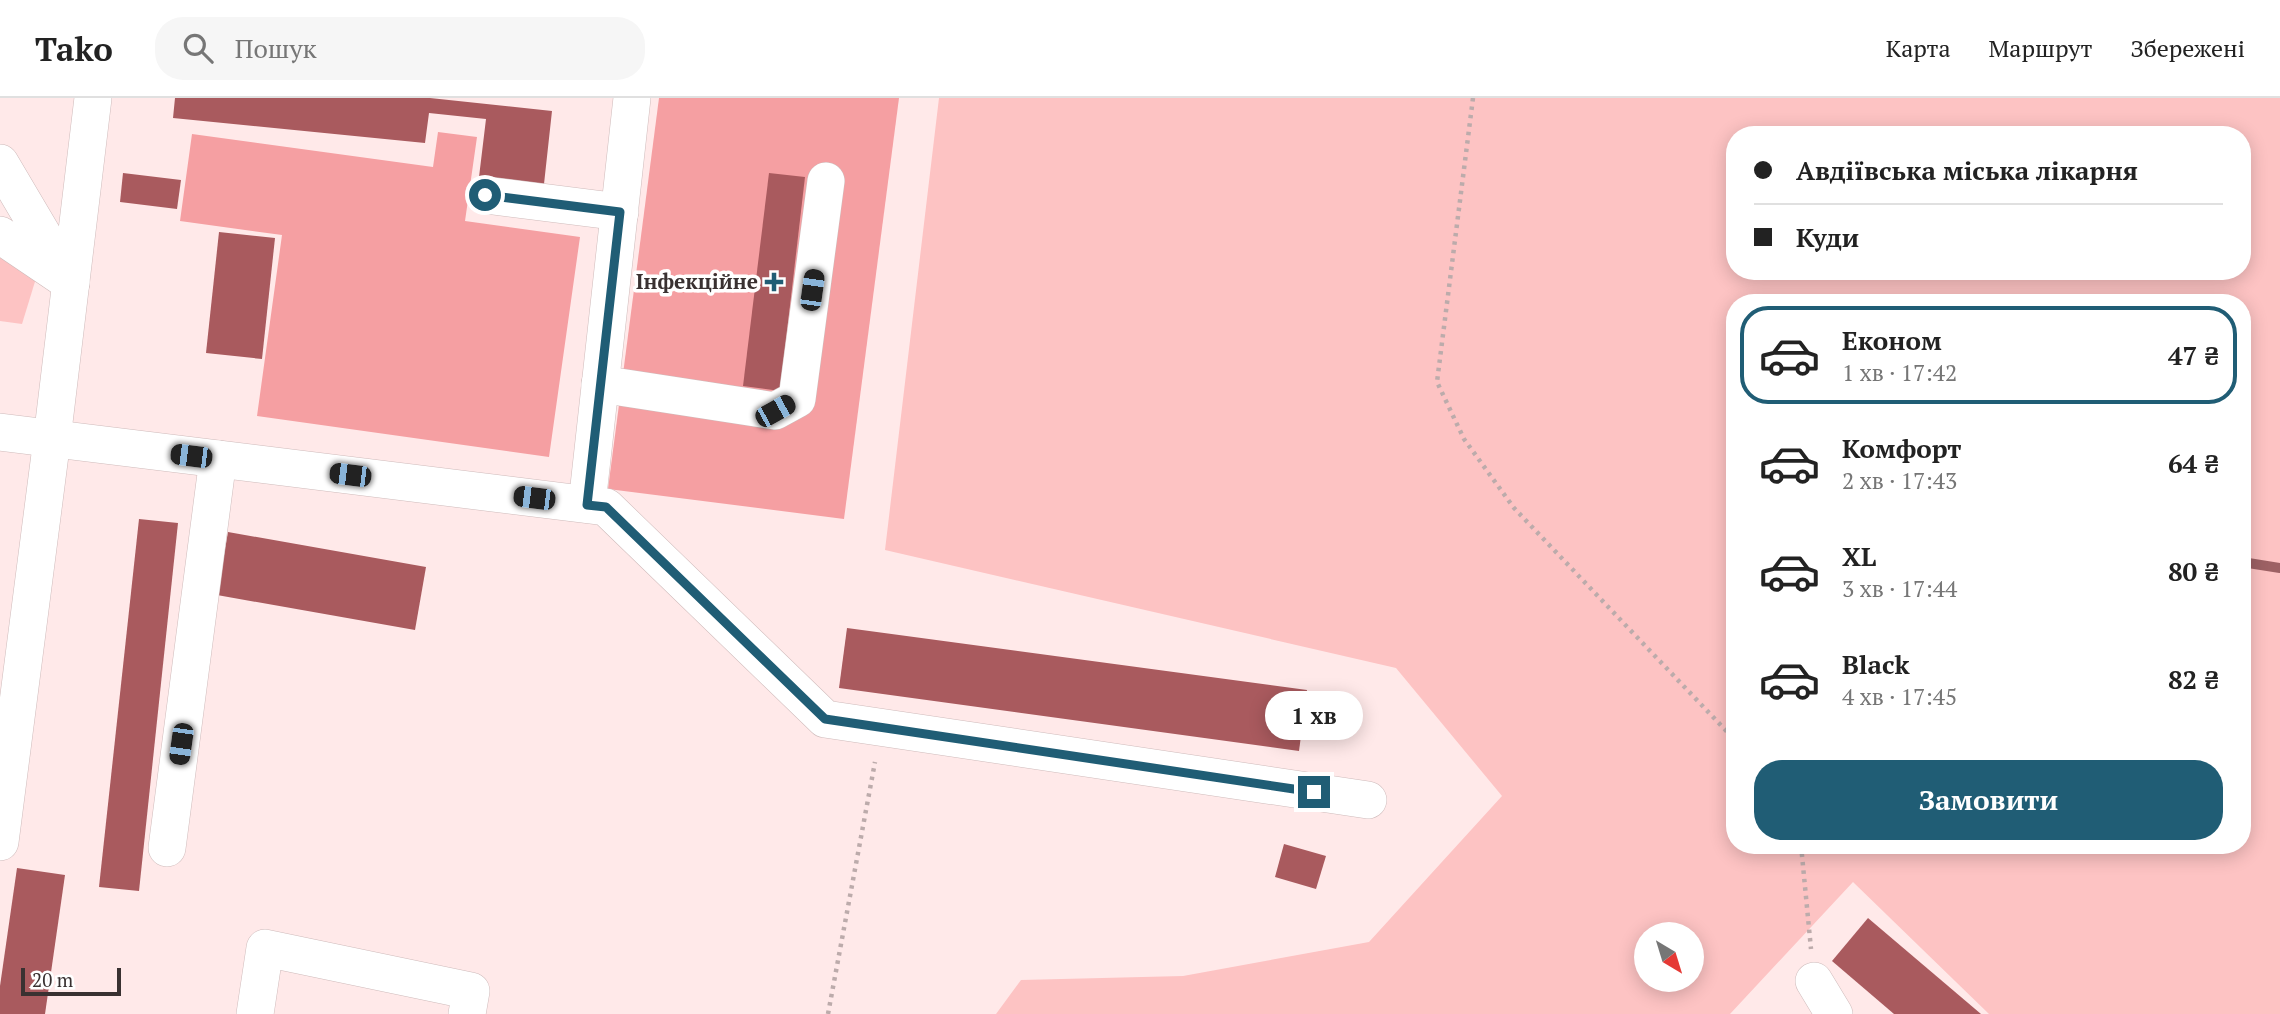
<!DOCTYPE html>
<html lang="uk">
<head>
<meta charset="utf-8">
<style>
  body { margin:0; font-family:"PT Serif",serif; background:#f6f6f6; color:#222; height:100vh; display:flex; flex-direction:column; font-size:26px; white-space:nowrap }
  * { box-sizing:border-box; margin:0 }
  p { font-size:23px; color:#767676 }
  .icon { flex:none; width:38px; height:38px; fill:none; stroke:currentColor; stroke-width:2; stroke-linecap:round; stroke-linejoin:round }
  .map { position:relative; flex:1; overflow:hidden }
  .side { position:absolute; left:1726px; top:196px; width:525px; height:560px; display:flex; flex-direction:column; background:#fff; border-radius:28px; box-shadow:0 4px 18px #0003 }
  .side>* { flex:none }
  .hud { position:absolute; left:1726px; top:28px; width:525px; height:154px; border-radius:28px; box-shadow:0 4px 18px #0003; display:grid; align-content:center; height:154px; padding:0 28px; background:#fff }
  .needle { width:46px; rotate:142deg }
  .controls { position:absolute; left:1634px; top:824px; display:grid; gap:14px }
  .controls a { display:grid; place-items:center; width:70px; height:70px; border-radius:50%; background:#fff; box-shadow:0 4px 18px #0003; font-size:35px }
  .scale { position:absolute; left:21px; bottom:18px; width:100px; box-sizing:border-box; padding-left:7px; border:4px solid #393131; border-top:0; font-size:19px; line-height:24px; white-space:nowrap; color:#393131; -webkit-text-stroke:5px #fff; paint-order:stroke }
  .end { position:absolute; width:32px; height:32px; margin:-16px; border:9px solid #205d75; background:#fff; box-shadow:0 0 0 4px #fff }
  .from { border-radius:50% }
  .bubble { position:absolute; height:49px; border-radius:24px; background:#fff; box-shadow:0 4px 18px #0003; font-size:23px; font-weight:700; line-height:49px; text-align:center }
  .car { position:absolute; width:21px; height:42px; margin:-21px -10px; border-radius:9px; box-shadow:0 0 5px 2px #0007; background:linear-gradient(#222 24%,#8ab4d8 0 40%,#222 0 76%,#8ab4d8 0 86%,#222 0) }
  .hud b { display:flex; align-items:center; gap:24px; height:66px; font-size:26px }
  .hud b+b { border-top:2px solid #e0e0e0 }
  .hud i { width:18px; height:18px; background:#222 }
  ul { padding:12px 0 0; list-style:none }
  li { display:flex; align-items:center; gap:21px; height:98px; margin:0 14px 10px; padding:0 14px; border:4px solid transparent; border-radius:28px }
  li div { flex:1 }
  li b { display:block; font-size:26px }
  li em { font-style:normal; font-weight:700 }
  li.selected { border-color:#205d75 }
  li>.icon { width:63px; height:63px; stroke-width:1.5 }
  .cta { display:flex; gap:14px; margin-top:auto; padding:14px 28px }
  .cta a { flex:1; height:80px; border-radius:28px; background:#205d75; color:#fff; font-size:28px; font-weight:700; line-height:80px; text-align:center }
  header { display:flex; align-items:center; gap:42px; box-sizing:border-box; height:98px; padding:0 35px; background:#fff; border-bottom:2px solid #e0e0e0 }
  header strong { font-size:33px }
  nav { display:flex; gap:38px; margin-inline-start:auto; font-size:24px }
  .search { width:490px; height:63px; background:#f6f6f6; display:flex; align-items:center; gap:18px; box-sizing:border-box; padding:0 24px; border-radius:28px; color:#767676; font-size:26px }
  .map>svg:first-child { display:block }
</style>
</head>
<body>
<header>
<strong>Tako</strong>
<div class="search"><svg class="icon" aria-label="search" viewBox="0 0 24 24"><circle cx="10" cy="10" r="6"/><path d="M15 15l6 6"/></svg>Пошук</div>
<nav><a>Карта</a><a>Маршрут</a><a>Збережені</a></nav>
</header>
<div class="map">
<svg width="2280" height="916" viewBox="0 0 2280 916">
  <rect width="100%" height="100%" fill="#ffe9e9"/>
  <g fill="#fdc3c3" fill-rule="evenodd">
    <path d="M939,0H2280V916H1989L1853,784L1730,916H996L1021,882L1183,878L1369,844L1502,698L1396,570L885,452ZM1734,37H2242V173H1734ZM1734,205H2242V747H1734ZM1647,836H1692V882H1647Z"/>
    <path d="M0,158L37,177L22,226L0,223Z"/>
  </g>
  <g fill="#f59fa2">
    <path d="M659,0H899L844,421L608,391Z"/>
    <path d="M438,34L477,39L465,123L580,139L549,359L257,318L282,137L180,123L192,36L433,69Z"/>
  </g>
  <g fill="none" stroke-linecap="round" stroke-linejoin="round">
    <path stroke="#9d6164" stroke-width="10" d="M2242,464L2280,470"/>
  </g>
  <g fill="#a95a5e">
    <path d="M175,0H430L552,13L544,86L479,79L486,21L429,15L425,45L173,20Z"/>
    <path d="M123,75L181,82L177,111L120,104Z"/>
    <path d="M769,75L805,79L780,293L743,288Z"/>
    <path d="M219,134L275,140L262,261L206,255Z"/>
    <path d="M139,421L178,425L139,793L99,789Z"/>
    <path d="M228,434L426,469L415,532L217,497Z"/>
    <path d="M847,530L1307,592L1299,653L839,590Z"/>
    <path d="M1284,746L1326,758L1316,791L1275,779Z"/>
    <path d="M17,770L65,777L45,916H0V888Z"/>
    <path d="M1868,820L1981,916H1894L1832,863Z"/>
  </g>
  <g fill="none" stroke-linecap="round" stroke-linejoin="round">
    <g stroke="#cfbbbb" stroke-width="38">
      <g id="minor">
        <path d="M0,65L71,185L0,137"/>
        <path d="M485,97L620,114"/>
        <path d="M600,286L775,313L797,301L826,83"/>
        <path d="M0,334L606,409L825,621L1368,702"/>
        <path d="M587,406L632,0"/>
        <path d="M0,744L52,341L93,0"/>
        <path d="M167,750L218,361"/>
        <path d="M1814,883L1834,916"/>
        <path d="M255,916L265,850L471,893L467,916"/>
      </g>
    </g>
    <g stroke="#bcabab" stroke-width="4.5" stroke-dasharray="3.5 5" stroke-linecap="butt">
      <path d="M1473,0L1437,284L1464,341L1514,410L1734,641"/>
      <path d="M1801,747L1811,851"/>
      <path d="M828,916L875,664"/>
    </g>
    <use href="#minor" stroke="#fff" stroke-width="37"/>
  </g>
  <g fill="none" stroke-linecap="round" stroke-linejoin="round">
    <path stroke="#205d75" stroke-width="9" d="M485,97L620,114L587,407L606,409L825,621L1314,694"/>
  </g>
  <path fill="#205d75" stroke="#fff" stroke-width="2.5" d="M770.5 173.5h7v7h7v7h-7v7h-7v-7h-7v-7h7z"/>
  <g text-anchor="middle" stroke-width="7" stroke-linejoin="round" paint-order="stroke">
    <g font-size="21" font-weight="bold" fill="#393131" stroke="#fff" text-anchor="end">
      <text x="758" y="191">Інфекційне</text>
    </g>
  </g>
</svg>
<div class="controls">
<a><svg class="needle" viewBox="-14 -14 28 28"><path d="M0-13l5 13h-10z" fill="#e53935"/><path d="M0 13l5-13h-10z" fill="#767676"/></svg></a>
</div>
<div class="scale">20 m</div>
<i class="end from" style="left:485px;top:97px"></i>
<i class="end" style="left:1314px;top:694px"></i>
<div class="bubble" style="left:1265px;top:593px;width:98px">1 хв</div>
<i class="car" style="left:812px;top:192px;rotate:8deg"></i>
<i class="car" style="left:775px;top:313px;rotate:61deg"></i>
<i class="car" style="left:191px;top:358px;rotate:277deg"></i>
<i class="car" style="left:350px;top:377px;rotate:277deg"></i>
<i class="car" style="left:534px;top:400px;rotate:277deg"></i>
<i class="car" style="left:181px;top:646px;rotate:188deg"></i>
<div class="hud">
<b><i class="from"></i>Авдіївська міська лікарня</b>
<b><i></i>Куди</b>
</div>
<section class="side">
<ul>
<li class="selected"><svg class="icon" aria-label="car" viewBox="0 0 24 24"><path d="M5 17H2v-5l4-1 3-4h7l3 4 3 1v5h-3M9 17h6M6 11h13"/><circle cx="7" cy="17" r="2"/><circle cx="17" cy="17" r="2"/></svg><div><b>Економ</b><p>1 хв · 17:42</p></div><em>47 ₴</em></li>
<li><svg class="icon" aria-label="car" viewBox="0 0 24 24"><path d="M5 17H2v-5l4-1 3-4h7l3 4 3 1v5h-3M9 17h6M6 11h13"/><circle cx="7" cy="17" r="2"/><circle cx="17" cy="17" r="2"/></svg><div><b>Комфорт</b><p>2 хв · 17:43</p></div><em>64 ₴</em></li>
<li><svg class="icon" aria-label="car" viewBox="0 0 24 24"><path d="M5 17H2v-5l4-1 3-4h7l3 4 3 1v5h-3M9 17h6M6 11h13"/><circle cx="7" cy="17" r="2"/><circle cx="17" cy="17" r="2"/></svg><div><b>XL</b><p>3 хв · 17:44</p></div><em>80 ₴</em></li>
<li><svg class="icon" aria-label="car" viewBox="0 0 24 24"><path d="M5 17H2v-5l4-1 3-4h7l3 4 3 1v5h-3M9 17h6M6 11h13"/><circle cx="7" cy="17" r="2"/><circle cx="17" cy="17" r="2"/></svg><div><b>Black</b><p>4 хв · 17:45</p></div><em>82 ₴</em></li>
</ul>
<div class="cta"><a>Замовити</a></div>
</section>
</div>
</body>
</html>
